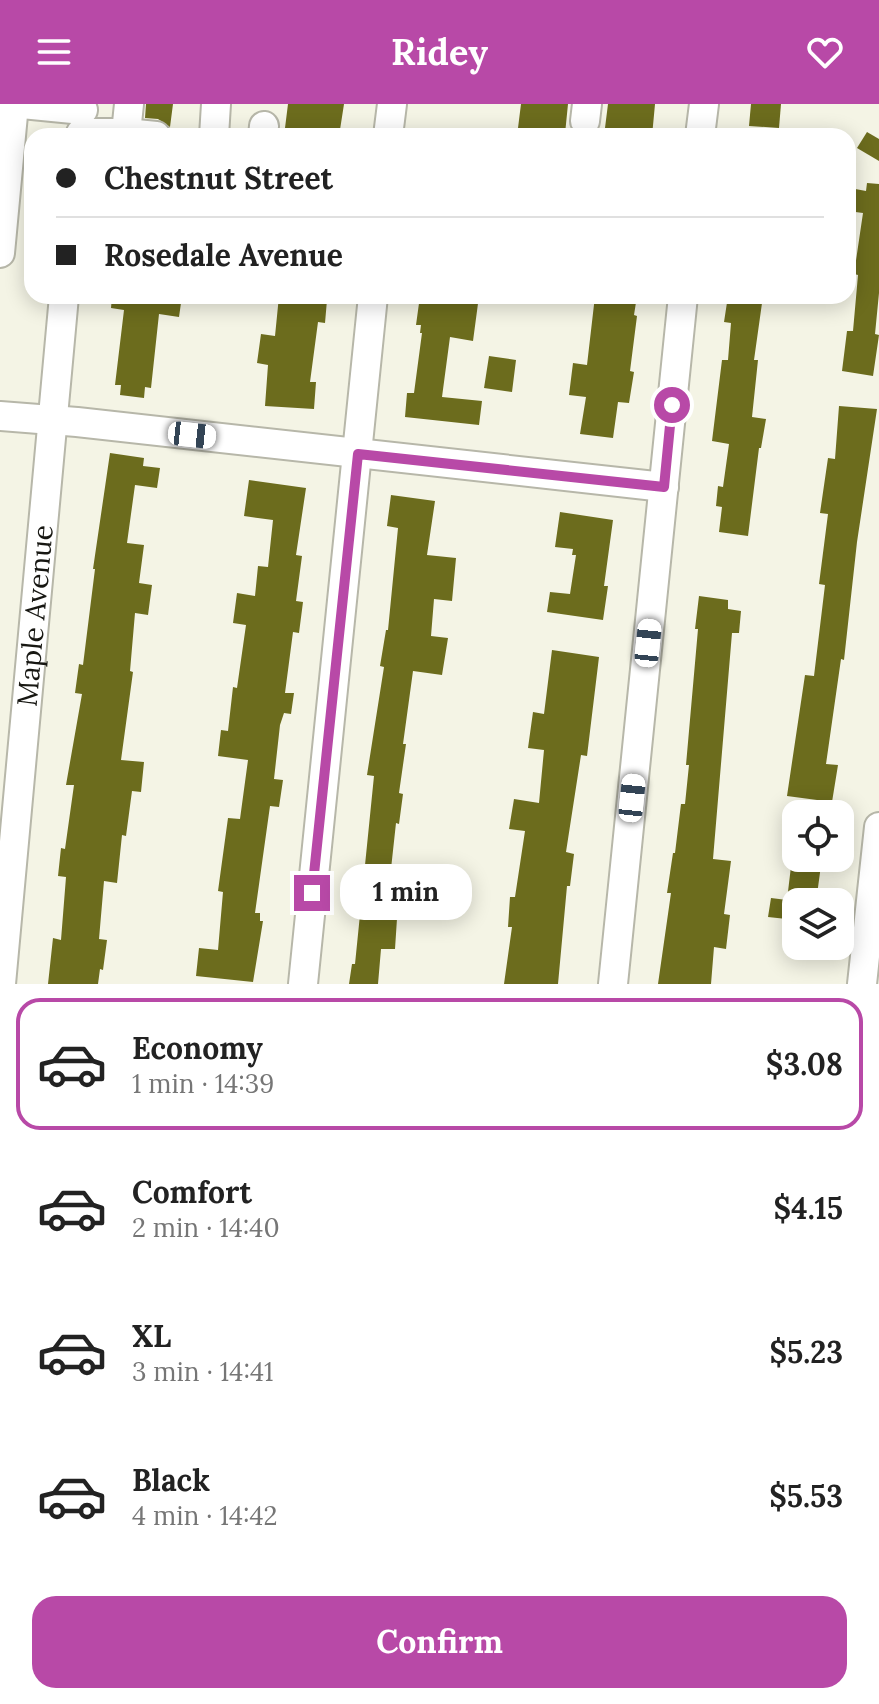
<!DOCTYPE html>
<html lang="en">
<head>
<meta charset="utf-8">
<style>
  body { margin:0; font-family:Lora,serif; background:#f2f2f2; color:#222; height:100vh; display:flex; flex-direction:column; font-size:30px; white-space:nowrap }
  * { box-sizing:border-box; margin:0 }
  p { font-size:26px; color:#767676 }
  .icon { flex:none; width:44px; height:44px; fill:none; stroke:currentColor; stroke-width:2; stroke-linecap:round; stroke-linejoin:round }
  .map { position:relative; height:880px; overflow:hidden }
  .sheet { display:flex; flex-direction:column; background:#fff; flex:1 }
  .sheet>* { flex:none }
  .top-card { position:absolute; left:24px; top:24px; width:832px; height:176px; border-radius:24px; box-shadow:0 4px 20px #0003; display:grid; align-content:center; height:176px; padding:0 32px; background:#fff }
  .fabs { position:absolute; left:782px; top:696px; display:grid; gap:16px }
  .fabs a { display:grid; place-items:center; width:72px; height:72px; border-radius:16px; background:#fff; box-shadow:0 4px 20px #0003; font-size:40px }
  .end { position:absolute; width:36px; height:36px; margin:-18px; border:10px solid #b849a7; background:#fff; box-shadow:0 0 0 4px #fff }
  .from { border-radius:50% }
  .bubble { position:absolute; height:56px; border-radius:24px; background:#fff; box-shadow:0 4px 20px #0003; font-size:26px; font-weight:700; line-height:56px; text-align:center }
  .car { position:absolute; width:24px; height:48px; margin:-24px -12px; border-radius:10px; box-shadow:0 0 6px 2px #0007; background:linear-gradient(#fff 24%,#345 0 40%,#fff 0 76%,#345 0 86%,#fff 0) }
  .top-card b { display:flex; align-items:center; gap:28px; height:76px; font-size:30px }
  .top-card b+b { border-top:2px solid #e0e0e0 }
  .top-card i { width:20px; height:20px; background:#222 }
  ul { padding:14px 0 0; list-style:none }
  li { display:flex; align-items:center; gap:24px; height:132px; margin:0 16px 12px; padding:0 16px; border:4px solid transparent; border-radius:24px }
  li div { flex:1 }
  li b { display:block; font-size:30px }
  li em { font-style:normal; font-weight:700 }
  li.current { border-color:#b849a7 }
  li>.icon { width:72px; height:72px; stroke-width:1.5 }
  .cta { display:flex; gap:16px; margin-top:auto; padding:16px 32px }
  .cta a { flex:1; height:92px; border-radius:24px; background:#b849a7; color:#fff; font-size:32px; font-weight:700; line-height:92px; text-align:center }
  header { display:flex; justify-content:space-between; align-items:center; height:104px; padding:0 32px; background:#b849a7; color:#fff; font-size:36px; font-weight:700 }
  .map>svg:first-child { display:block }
</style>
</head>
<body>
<header><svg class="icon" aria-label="menu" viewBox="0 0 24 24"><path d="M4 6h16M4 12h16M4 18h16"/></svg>Ridey<svg class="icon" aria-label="heart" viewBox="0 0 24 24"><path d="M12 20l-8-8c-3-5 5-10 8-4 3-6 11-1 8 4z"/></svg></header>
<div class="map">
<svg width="879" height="880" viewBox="0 0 879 880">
  <rect width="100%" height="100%" fill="#f4f4e5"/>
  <g fill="#6c6c1d">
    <path d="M146,0H173L170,23L158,15L145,14Z"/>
    <path d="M288,0H344L339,32H284Z"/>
    <path d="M521,0H568L565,30L550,28V32H517Z"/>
    <path d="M608,0H655L652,32H604Z"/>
    <path d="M751,0H781L779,24L749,22Z"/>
    <path d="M867,28L879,35V57L857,44Z"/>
    <path d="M867,79L879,80V189L875,230L879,231L873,272L842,267L847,227H853L858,171L854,170L863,109L848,107V100L850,84L866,87Z"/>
    <path d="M112,192H182L179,213L159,210L151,284L145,283L144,294L120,291L121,281H115L124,206L111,204Z"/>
    <path d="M279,192H319V195L327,196L325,219L318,218L310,278H316L314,305L265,302L268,261L257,259L261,230L275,232Z"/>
    <path d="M420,192H479L473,237L450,233L442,293L482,297L479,321L405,313L407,289H414L422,229H420L421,221H416Z"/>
    <path d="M595,192H637L634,211L637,212L630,267L634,268L629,299L618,298L613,334L580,330L586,293L569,291L573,259L587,261Z"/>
    <path d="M728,192H763L754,256H758L752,313L766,315L761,344H759L748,432L719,428L722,403L716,402L718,382L723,383L729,340L712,337L722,256H728L731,219L724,218Z"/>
    <path d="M489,252L516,256L512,288L484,284Z"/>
    <path d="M839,302L877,305L857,438L844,556L841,555L826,660L838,661L832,698L787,692L805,571L814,572L825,481L819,480L828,410L820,409L828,354L835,355Z"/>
    <path d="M110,349L144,354L143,362L160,364L157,384L135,381L127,439L144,441L139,479L152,481L148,511L135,509L130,567L133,568L121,656L144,658L141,688L132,687L126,732L122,731L117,779L104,777L99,835L107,836L103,866L100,865L98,880H48L53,834L61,836L66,773L58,772L61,744L65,745L74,681H66L82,590L75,589L79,560L83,561L95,465H93Z"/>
    <path d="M249,376L306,384L296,451L302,452L296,497L303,498L299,529L293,528L285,589H294L291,610L284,609L280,621L274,675L283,676L279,703L270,702L255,809H260V817H263L253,878L196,872L199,844L218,846L223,788L218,787L228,714L240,715L248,656L218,652L221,626L228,627L233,583L237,584L246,521L233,519L237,489L255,492L258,462L268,463L273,416L244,412Z"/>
    <path d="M391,391L435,397L427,451L456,454L452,497L434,495L431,532L448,534L442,571L413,567L403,640H406L399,689L403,690L399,720L396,719L390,774H393L392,784H399L395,845H381L378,880H349L352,860H355L374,672L367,671L384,563L380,562L386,526H388L398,424L387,422Z"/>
    <path d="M560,408L613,416L604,482H608L603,516L547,508L550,488L570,490L576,451H572L573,445L555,443Z"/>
    <path d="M699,492L728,496V505L741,507L739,529H732L713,755L731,757L724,810L730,811L726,845L714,843L711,880H658L671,789H667L673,749H675L681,700H685L689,661H686L698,525H695Z"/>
    <path d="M552,546L599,553L587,652L581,651L566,748L574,750L570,782H567L558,880H504L512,823H508L510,793H515L525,727L509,725L514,695L539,699L544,646L528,644L533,608L544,610Z"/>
    <path d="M792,754H822L816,798H796V816L768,813L771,794L787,796Z"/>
  </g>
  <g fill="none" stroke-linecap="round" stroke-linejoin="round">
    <g stroke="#b7b7a9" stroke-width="32">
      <g id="minor">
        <path d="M22,0L83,6"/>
        <path d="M585,17L587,0"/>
        <path d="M81,29H126L129,0"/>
        <path d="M126,29L156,32"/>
        <path d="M214,32L216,0"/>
        <path d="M263,32L264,22"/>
        <path d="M388,32L392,0"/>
        <path d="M700,32L704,0"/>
        <path d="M0,149L14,0"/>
        <path d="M0,312L77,318L664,383"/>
        <path id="s1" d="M1,880L64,192"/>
        <path d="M303,880L373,192"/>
        <path d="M613,880L683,192"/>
        <path d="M862,880L879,723"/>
      </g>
    </g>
    <use href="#minor" stroke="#fff" stroke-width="28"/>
  </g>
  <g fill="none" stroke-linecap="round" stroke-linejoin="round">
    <path stroke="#b849a7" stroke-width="10" d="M312,789L358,350L664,383L672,301"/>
  </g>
  <g text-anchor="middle" stroke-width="6" stroke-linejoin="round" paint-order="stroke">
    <g font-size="28" fill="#171712" stroke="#fff">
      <text dy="10" stroke="none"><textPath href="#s1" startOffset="370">Maple Avenue</textPath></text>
    </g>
  </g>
</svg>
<div class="fabs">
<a><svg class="icon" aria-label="locate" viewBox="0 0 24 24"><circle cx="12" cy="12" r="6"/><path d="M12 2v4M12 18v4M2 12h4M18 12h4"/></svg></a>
<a><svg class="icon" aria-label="layers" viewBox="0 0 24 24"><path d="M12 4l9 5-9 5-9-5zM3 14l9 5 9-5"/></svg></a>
</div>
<i class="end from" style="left:672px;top:301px"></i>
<i class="end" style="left:312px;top:789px"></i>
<div class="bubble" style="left:340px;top:760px;width:132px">1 min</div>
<i class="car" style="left:192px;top:331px;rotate:96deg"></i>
<i class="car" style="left:648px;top:539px;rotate:6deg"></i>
<i class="car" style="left:632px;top:694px;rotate:6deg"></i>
<div class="top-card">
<b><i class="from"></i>Chestnut Street</b>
<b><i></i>Rosedale Avenue</b>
</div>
</div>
<section class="sheet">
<ul>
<li class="current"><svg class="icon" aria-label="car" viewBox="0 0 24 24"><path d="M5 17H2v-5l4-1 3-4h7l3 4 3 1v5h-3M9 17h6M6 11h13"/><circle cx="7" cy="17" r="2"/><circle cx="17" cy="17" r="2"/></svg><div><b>Economy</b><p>1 min · 14:39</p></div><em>$3.08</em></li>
<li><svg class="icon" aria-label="car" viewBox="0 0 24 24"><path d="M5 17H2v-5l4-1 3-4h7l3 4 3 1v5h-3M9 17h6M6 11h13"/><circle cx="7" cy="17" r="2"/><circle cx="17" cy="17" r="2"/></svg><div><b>Comfort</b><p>2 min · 14:40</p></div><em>$4.15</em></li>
<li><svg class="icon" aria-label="car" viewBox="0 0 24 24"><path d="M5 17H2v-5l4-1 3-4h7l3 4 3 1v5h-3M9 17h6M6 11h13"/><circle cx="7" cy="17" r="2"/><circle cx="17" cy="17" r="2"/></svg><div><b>XL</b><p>3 min · 14:41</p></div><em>$5.23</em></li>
<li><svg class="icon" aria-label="car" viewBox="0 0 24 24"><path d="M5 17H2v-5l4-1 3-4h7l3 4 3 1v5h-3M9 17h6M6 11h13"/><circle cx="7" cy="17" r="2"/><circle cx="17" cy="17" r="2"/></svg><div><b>Black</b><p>4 min · 14:42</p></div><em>$5.53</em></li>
</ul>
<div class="cta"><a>Confirm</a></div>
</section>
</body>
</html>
